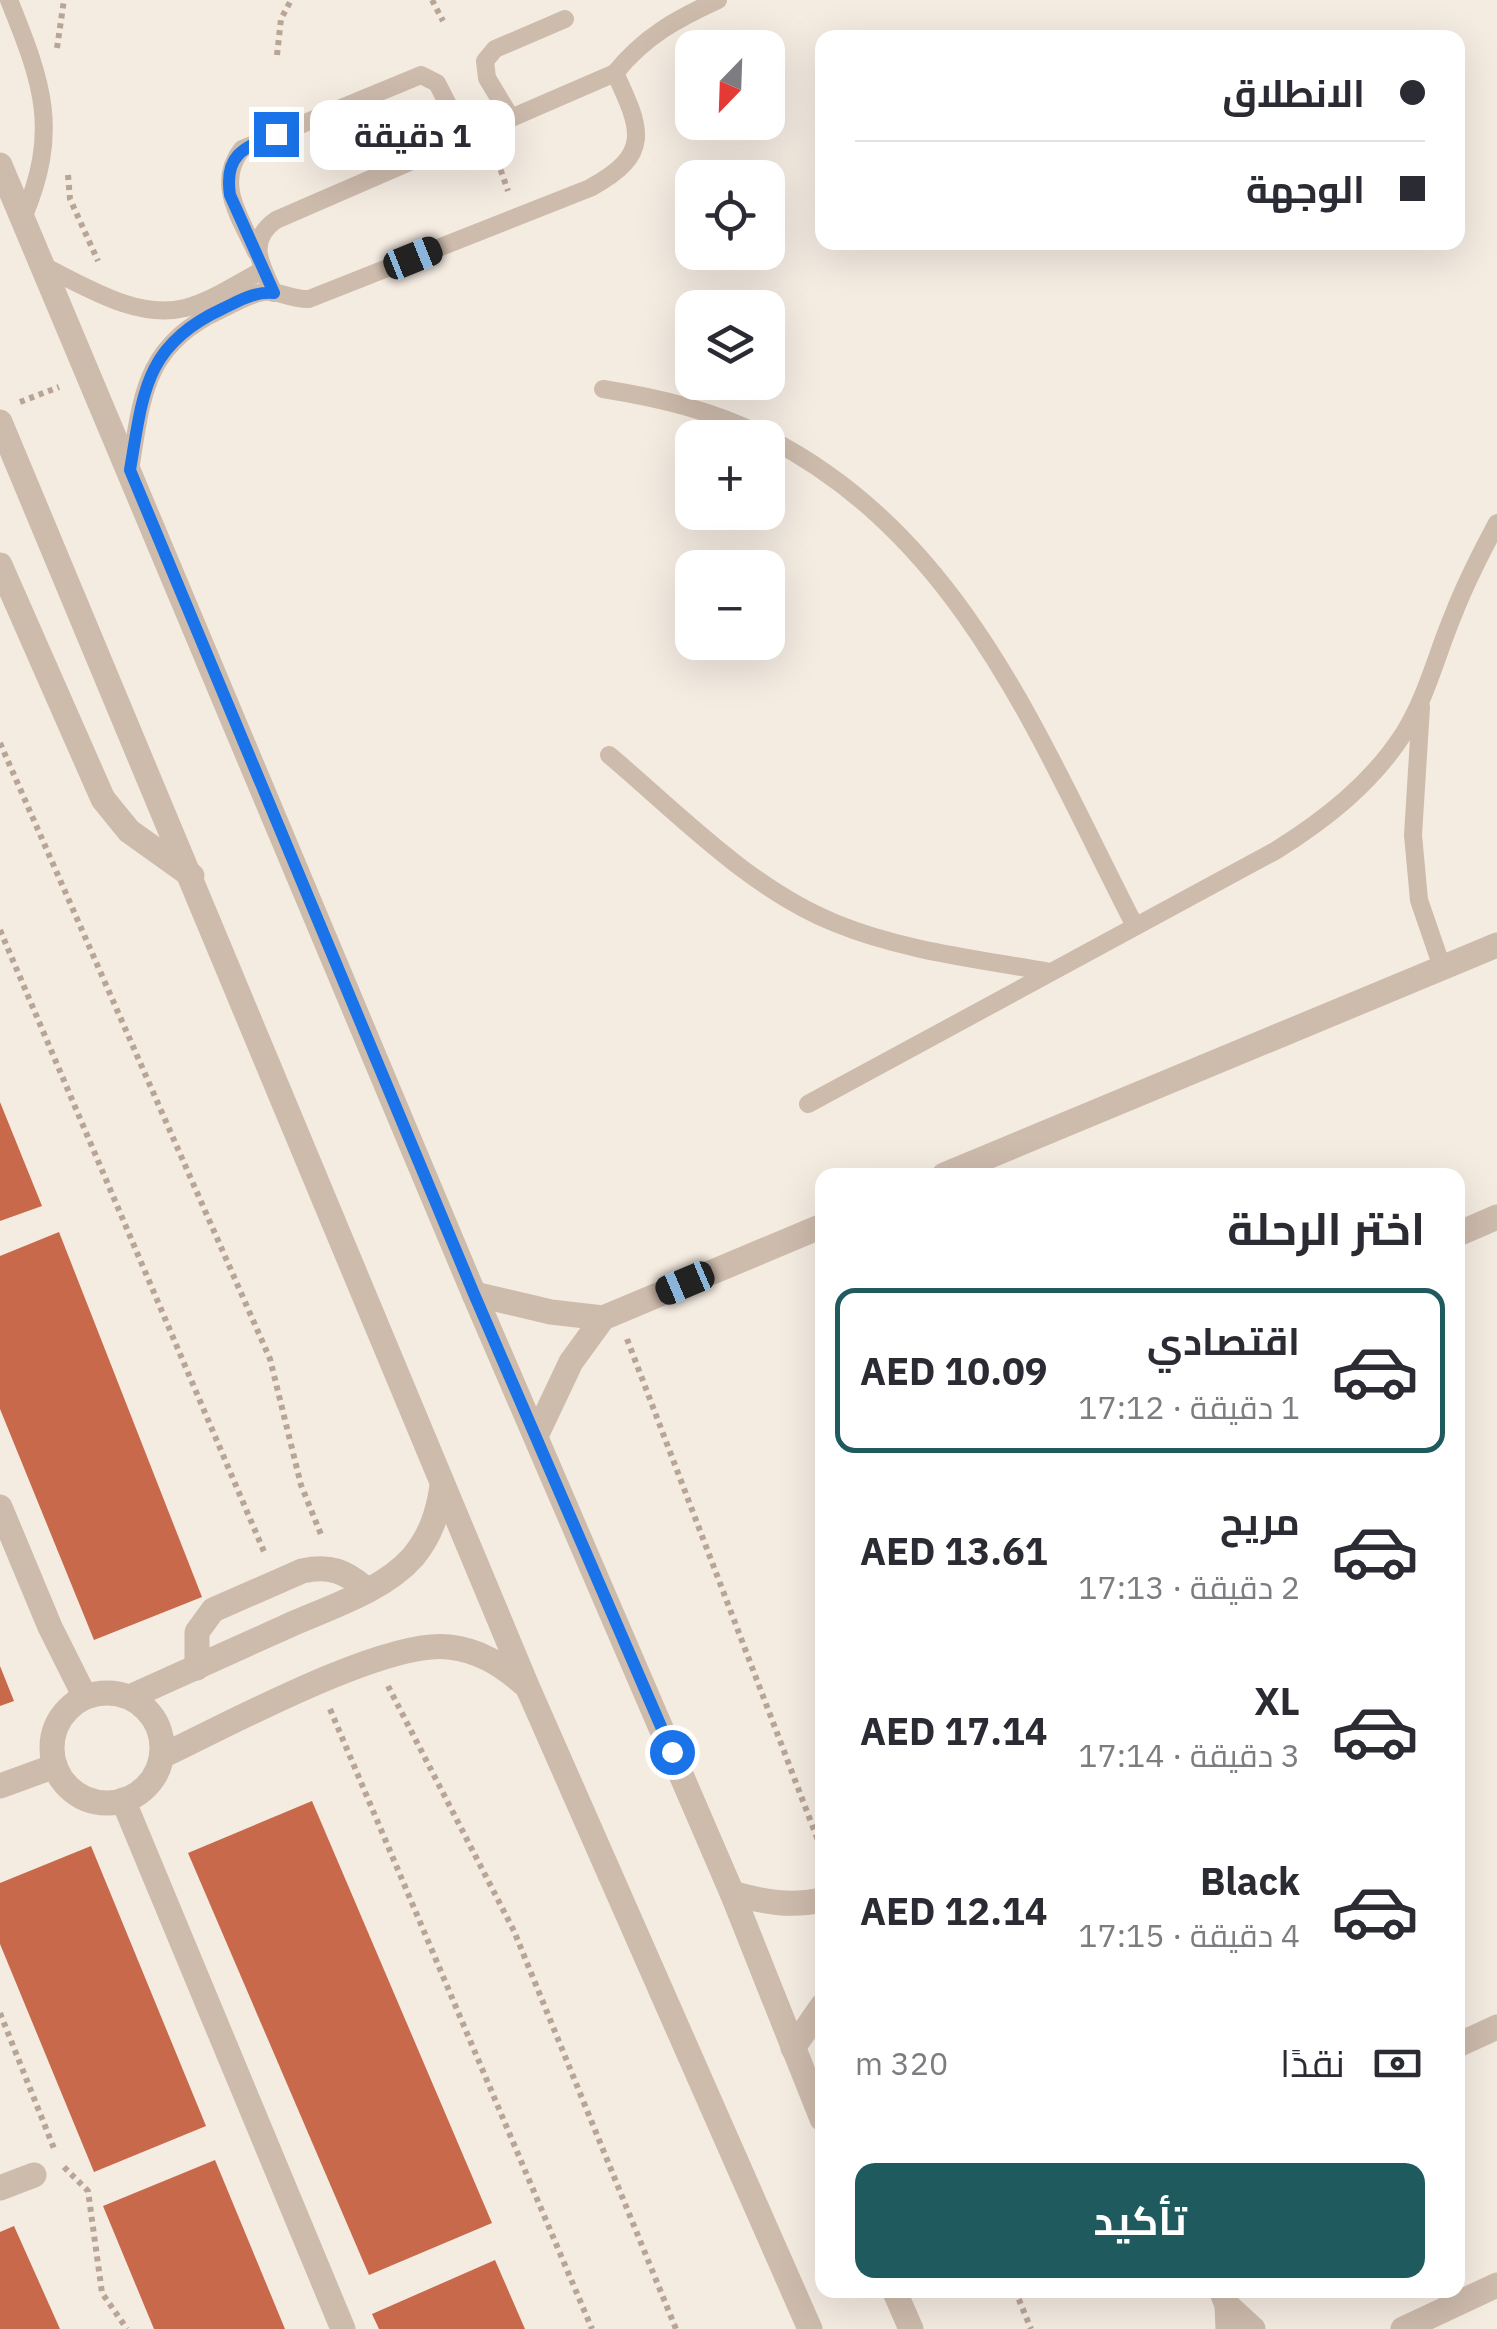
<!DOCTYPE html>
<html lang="ar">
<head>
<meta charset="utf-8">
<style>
  body { margin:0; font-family:"IBM Plex Sans",Cairo,sans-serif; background:#f2f2f3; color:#2b2b33; direction:rtl; height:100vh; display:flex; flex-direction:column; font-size:38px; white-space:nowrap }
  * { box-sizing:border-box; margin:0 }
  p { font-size:32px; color:#7c7c81 }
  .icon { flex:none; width:55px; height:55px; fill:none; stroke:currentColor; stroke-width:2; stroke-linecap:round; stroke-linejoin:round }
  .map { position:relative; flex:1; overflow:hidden; direction:ltr }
  .panel { position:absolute; left:815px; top:1168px; width:650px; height:1130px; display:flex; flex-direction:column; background:#fff; border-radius:20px; box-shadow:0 10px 40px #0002; direction:rtl }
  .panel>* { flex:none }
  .guide { position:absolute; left:815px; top:30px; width:650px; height:220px; border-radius:20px; box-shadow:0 10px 40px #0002; direction:rtl; display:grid; align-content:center; height:220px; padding:0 40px; background:#fff }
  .needle { width:65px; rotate:203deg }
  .buttons { position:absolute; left:675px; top:30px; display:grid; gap:20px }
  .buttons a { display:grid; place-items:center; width:110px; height:110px; border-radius:20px; background:#fff; box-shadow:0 10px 40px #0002; font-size:50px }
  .end { position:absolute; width:45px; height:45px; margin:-22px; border:12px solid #1a73e8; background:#fff; box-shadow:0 0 0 5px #fff }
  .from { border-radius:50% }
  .bubble { position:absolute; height:70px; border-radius:20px; background:#fff; box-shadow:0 10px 40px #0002; font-size:32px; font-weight:700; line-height:70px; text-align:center; direction:rtl }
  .car { position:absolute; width:30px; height:60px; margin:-30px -15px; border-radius:12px; box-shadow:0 0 8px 2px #0007; background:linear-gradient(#222 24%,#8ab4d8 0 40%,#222 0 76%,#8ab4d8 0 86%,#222 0) }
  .guide b { display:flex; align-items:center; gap:35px; height:95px; font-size:38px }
  .guide b+b { border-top:2px solid #e1e1e2 }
  .guide i { width:25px; height:25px; background:#2b2b33 }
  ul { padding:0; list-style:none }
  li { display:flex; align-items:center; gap:30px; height:165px; margin:0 20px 15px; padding:0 20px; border:5px solid transparent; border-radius:20px }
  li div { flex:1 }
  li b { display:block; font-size:38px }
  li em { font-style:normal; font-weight:700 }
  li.on { border-color:#1f5a5e }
  li>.icon { width:90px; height:90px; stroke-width:1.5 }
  h2 { padding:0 40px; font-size:45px; line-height:120px }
  .pay { display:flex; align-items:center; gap:25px; height:110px; padding:0 40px; font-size:38px }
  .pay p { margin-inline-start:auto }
  .primary-button { display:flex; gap:20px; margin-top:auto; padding:20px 40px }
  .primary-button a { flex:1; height:115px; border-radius:20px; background:#1f5a5e; color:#fff; font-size:40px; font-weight:700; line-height:115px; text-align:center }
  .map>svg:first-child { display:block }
</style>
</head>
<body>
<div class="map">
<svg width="1497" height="2329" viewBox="0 0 1497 2329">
  <rect width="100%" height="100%" fill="#f4ebe1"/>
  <g fill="#c8694b">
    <path d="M0,1102L42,1206L0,1221Z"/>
    <path d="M59,1232L202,1597L94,1640L0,1409V1256Z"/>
    <path d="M0,1666L14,1701L0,1706Z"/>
    <path d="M312,1801L492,2223L369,2275L188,1853Z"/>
    <path d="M91,1846L206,2126L94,2172L0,1944V1883Z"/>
    <path d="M215,2160L285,2329H154L103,2206Z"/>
    <path d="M14,2226L60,2329H0V2232Z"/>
    <path d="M495,2260L525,2329H379L372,2314Z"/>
  </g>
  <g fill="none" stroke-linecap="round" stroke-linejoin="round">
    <g stroke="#b9a596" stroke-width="6" stroke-dasharray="5 5" stroke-linecap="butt">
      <path d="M432,0L443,21"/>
      <path d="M57,48L64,0"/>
      <path d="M277,55L281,19L291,0"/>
      <path d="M494,151L508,191"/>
      <path d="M68,175L70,199L98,261"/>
      <path d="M20,402L59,387"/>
      <path d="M0,743L270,1359L301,1485L322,1537"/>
      <path d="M0,930L265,1554"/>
      <path d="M627,1339L822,1851"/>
      <path d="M388,1686L514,1931L676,2329"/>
      <path d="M330,1709L592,2329"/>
      <path d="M0,2013L55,2151"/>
      <path d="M64,2167L88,2191L102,2293L127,2329"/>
      <path d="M1015,2290L1031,2329"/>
    </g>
    <g stroke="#cdbbac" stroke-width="18">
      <path d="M9,0C43,84 60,131 23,218"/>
      <path d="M511,118L487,78L485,61L495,49L565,19"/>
      <path d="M256,252C240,217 215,183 242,149L421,75L437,83L465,138"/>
      <path d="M43,266C85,286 136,320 185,308C212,301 238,283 263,270"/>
      <path d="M274,293C261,265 246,241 276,220L615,73C644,37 676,19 718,0"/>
      <path d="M603,389C660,398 715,411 767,438"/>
      <path d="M768,438C964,539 1039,740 1135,926"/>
      <path d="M130,470C142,396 144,345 220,310C233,304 249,294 263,292C278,290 293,300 309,299L590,188C653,154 641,129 615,73"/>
      <path d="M1421,707L1413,835L1419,900L1442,967"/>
      <path d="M609,755C678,813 750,889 835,923C903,951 978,959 1050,972"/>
      <path d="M808,1104L1275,851C1325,820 1372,783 1404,733C1427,696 1437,653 1454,613C1466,582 1481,553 1497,523"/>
    </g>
    <g stroke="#cdbbac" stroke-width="25">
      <path d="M0,165L474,1294L732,1893L822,2119"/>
      <path d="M0,422L527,1686L810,2329"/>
      <path d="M0,565L103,799L129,831L192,876"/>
      <path d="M944,1175L1497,945"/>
      <path d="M1458,1234L1497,1217"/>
      <path d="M474,1294L551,1312L603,1318L822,1226"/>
      <path d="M536,1436L571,1362L603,1318"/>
      <path d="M0,1507L50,1627L85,1697"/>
      <path d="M197,1668V1632L213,1610L302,1571C330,1565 345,1571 366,1589"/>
      <circle cx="107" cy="1748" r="55"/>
      <path d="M130,1697C184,1673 238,1648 292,1624C331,1607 384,1590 413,1557C431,1535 438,1513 442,1486"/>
      <path d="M162,1756C226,1726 385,1639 449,1647C479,1650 502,1665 524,1684"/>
      <path d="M0,1786L55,1766"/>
      <path d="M123,1800L343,2329"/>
      <path d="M732,1893C763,1902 791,1907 822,1900"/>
      <path d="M1458,2045L1497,2027"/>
      <path d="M793,2048L822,2006"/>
      <path d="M0,2188L34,2175"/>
      <path d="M894,2290L911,2329"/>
      <path d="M1221,2290L1227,2305L1228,2329"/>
      <path d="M1227,2305L1253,2329"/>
      <path d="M1403,2329L1497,2285"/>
    </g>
  </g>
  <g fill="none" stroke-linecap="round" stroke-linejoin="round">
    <path stroke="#1a73e8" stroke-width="12" d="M276,134C243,148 224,155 230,195L274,293C255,291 239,301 222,309C144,345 143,394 130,470L474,1294L672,1752"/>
  </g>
</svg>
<div class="buttons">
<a><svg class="needle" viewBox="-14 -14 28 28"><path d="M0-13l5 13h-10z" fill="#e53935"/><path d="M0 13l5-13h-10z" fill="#7c7c81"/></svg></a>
<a><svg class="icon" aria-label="locate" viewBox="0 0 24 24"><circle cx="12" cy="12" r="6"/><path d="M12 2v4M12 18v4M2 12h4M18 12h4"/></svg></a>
<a><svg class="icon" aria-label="layers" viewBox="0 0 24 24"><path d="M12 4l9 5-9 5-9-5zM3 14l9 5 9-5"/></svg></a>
<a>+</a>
<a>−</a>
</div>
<i class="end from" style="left:672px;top:1752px"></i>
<i class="end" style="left:276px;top:134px"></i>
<div class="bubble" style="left:310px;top:100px;width:205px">1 دقيقة</div>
<i class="car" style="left:413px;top:258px;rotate:68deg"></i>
<i class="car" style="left:685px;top:1283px;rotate:247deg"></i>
<div class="guide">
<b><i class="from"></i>الانطلاق</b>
<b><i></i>الوجهة</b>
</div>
<section class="panel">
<h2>اختر الرحلة</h2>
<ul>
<li class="on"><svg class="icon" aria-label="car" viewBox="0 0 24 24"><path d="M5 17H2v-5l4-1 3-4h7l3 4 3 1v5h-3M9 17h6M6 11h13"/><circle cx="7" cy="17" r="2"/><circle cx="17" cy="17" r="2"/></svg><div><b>اقتصادي</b><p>1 دقيقة · 17:12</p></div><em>AED 10.09</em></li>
<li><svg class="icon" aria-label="car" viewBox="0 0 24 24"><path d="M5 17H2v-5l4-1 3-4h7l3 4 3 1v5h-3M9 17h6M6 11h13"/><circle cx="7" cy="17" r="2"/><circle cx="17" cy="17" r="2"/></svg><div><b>مريح</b><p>2 دقيقة · 17:13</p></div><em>AED 13.61</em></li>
<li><svg class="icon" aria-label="car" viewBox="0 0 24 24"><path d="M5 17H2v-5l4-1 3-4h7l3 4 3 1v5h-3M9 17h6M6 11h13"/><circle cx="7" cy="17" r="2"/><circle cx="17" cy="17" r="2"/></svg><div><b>XL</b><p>3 دقيقة · 17:14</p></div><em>AED 17.14</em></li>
<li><svg class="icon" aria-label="car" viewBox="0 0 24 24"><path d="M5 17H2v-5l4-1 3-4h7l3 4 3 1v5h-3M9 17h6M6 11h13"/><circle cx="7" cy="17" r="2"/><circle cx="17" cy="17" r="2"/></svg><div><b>Black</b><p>4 دقيقة · 17:15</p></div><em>AED 12.14</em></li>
</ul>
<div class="pay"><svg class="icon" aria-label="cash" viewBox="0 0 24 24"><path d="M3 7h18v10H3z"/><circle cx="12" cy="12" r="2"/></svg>نقدًا<p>320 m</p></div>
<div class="primary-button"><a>تأكيد</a></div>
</section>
</div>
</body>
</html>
